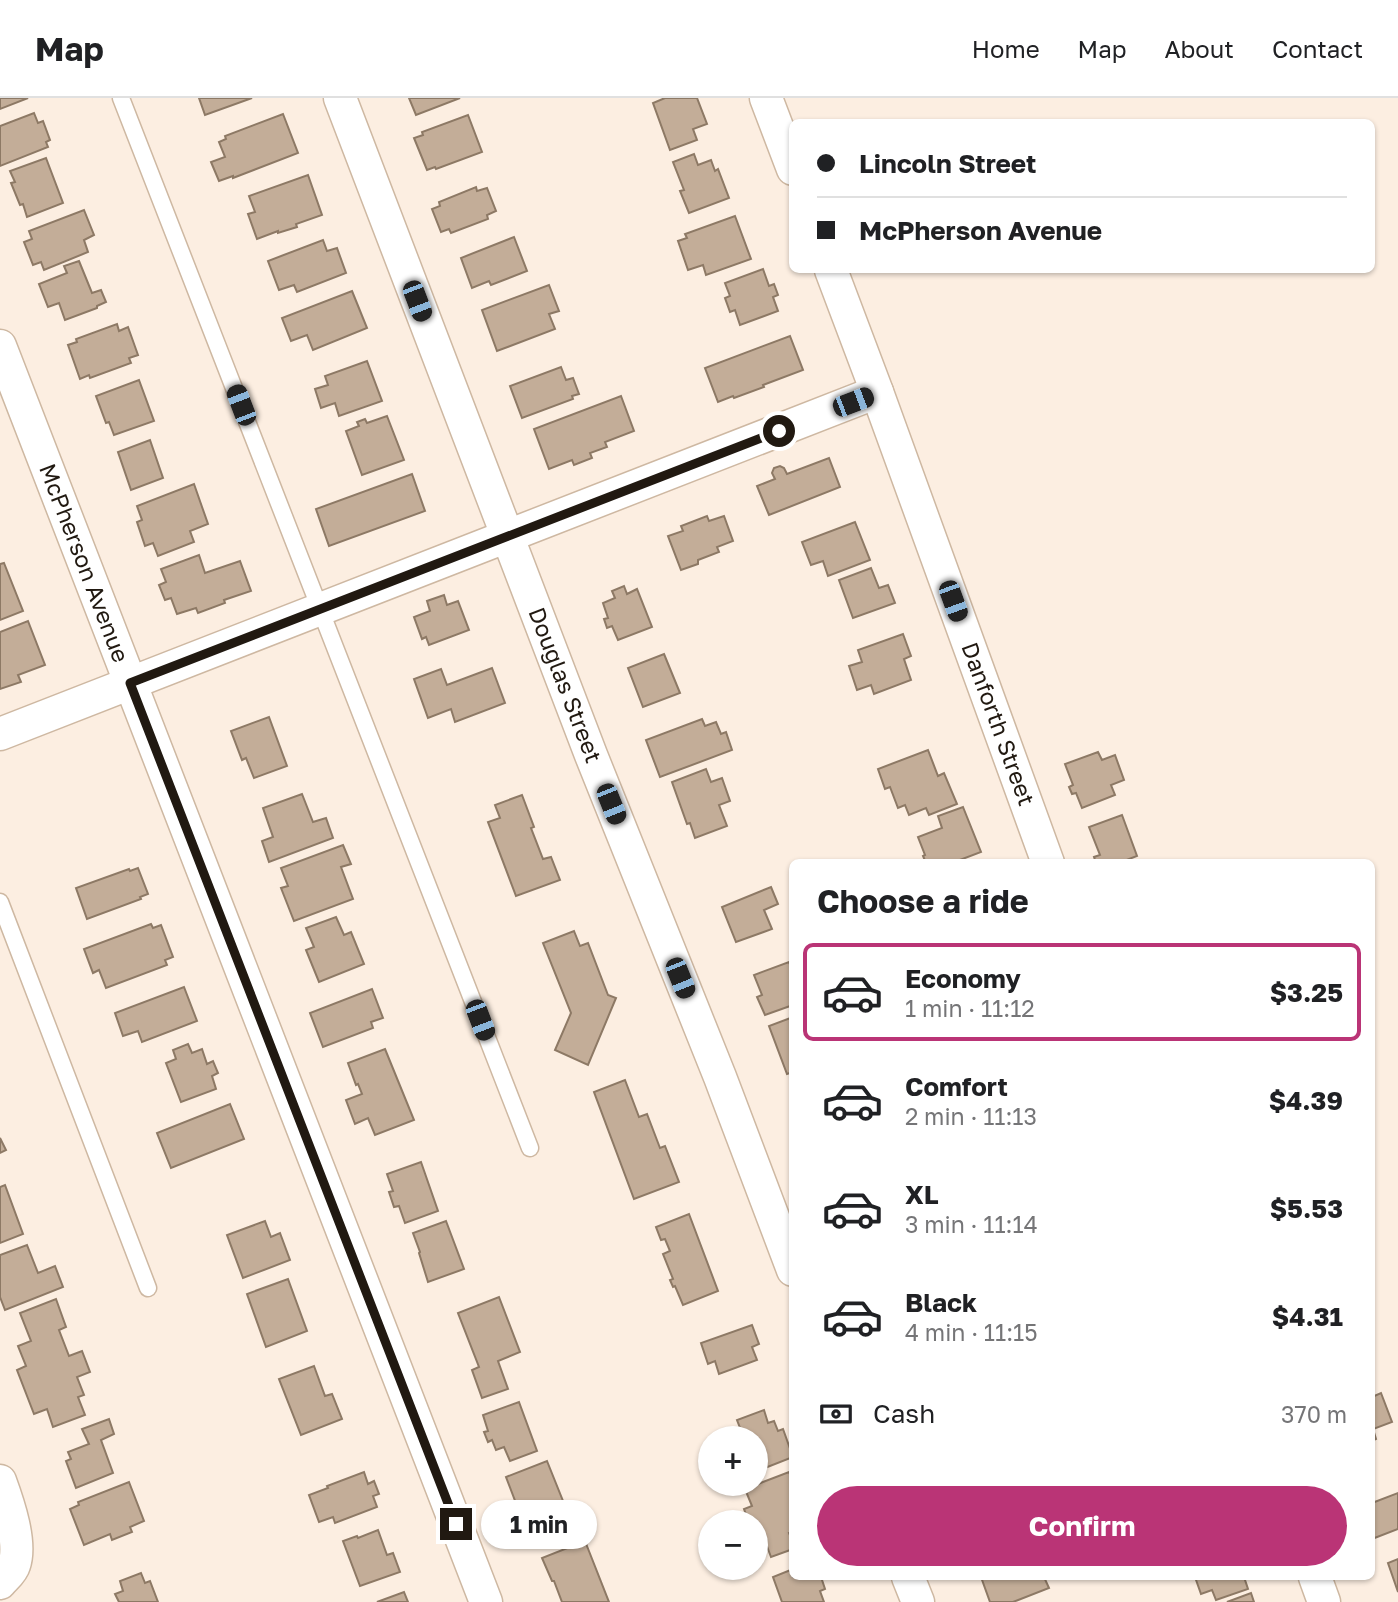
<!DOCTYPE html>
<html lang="en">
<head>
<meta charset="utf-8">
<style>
  body { margin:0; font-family:"Golos Text",sans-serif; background:#f2f2f2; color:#202124; height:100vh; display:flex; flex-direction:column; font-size:26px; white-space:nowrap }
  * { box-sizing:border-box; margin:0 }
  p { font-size:23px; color:#757577 }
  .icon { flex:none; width:38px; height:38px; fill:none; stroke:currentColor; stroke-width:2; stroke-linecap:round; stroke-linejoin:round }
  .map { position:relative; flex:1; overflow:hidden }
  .details { position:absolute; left:789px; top:761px; width:586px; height:721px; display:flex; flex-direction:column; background:#fff; border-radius:10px; box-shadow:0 2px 5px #0004 }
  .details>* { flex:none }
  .top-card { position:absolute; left:789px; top:21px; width:586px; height:154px; border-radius:10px; box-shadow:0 2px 5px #0004; display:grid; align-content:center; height:154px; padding:0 28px; background:#fff }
  .buttons { position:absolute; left:698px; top:1328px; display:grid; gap:14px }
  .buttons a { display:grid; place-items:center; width:70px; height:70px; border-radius:50%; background:#fff; box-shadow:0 2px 5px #0004; font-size:35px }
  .end { position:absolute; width:32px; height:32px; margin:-16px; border:9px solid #211911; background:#fff; box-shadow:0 0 0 4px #fff }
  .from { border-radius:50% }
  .bubble { position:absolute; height:49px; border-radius:24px; background:#fff; box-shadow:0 2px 5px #0004; font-size:23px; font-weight:700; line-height:49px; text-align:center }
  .car { position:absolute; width:21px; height:42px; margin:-21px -10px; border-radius:9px; box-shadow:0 0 5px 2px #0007; background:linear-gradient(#222 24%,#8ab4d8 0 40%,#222 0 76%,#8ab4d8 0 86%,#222 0) }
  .top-card b { display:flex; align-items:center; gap:24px; height:66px; font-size:26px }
  .top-card b+b { border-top:2px solid #e0e0e0 }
  .top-card i { width:18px; height:18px; background:#202124 }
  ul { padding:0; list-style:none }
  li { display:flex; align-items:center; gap:21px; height:98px; margin:0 14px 10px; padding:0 14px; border:4px solid transparent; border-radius:10px }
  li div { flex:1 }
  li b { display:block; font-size:26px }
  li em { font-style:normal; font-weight:700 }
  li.selected { border-color:#ba3476 }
  li>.icon { width:63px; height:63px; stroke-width:1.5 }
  h2 { padding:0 28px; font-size:32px; line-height:84px }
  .pay { display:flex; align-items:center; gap:18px; height:77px; padding:0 28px; font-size:26px }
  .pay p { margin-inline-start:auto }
  .button { display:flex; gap:14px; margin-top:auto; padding:14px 28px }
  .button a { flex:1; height:80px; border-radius:42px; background:#ba3476; color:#fff; font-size:28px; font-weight:700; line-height:80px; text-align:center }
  header { display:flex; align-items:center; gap:42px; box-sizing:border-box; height:98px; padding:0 35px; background:#fff; border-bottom:2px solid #e0e0e0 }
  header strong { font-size:33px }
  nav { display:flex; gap:38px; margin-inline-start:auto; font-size:24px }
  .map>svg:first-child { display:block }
</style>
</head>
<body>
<header>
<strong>Map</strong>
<nav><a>Home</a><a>Map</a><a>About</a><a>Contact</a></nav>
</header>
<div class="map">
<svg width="1398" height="1504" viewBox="0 0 1398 1504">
  <rect width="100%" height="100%" fill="#fceee1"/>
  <g fill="#c3ad98" stroke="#8d7965" stroke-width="2">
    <path d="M0,0H28L0,11Z"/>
    <path d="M199,0H252L205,17Z"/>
    <path d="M409,0H460L416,17Z"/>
    <path d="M665,0H697L707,26L693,31L697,42L670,52L653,5Z"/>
    <path d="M34,15L38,25L43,23L50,42L46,44L48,49L0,68V28Z"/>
    <path d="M283,16L298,55L233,80V78L219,83L211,64L225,59L219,44L226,41L225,38Z"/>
    <path d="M468,17L482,54L436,71L435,69L427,72L414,40L423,37L422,34Z"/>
    <path d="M694,56L698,67L711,62L715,73L718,71L729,100L689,115L680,93L684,92L673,64Z"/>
    <path d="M46,60L63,105L27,119L23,106L20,107L11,85L15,84L10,73Z"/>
    <path d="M308,77L322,117L296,126L297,129L278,135V133L257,141L248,116L255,114L249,98Z"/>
    <path d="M476,89L477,93L487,90L496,113L487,117L488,121L451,135L449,131L441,134L432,111L440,108L439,104Z"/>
    <path d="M84,112L94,137L84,142L88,154L44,172L41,164L33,167L24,144L32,141L29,133Z"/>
    <path d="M735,118L751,161L706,177L703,167L688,172L678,143L687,140L685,136Z"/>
    <path d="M514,139L527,173L491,187L489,183L472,190L461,160Z"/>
    <path d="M323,142L327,153L337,150L346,175L297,194L294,187L279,192L268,163Z"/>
    <path d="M79,163L92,195L101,192L106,204L97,208V210L65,222L59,205L48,209L39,186L67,175L64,168Z"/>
    <path d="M763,171L769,188L774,186L778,197L773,199L778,213L740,227L735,212L730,214L725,200L730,198L725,185Z"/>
    <path d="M549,187L559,213L549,216L555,231L497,253L482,212Z"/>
    <path d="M352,193L367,230L313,252L307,237L291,243L282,220Z"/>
    <path d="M117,226L119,233L128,229L138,257L129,260L131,265L90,280L89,277L80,281L68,247L77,244L76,241Z"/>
    <path d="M790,238L803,272L763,287L764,289L734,300L733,298L718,304L705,270Z"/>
    <path d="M367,263L382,303L339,318L335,305L321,310L315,291L328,287L325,278Z"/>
    <path d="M561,269L566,282L573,280L579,296L572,298L573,301L522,320L510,288Z"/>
    <path d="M139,282L154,323L114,337L109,324L106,325L96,298Z"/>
    <path d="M621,298L634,333L605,344L607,349L590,355L592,360L574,367L572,362L549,371L534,331Z"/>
    <path d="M387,318L404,362L362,377L346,333L359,328L357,324L365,321L367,325Z"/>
    <path d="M150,342L163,380L131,392L118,354Z"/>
    <path d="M829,360L840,389L769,417L757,388L775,381L772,375L774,370L780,368L784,370L787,376Z"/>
    <path d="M412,376L425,413L329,448L316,411Z"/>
    <path d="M194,386L208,426L190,433L194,444L158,458L153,445L145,448L137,424L142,422L137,408Z"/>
    <path d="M707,418L709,423L724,418L733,443L717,449L719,454L698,462V466L681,472L668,438L683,433L681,428Z"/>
    <path d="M855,424L870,462L828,478L823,463L811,467L802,444Z"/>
    <path d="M199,457L205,475L240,463L251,493L224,502L225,505L198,515L196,510L177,516L171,500L165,502L159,487L166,484L161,471Z"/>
    <path d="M4,465L23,513L0,522V466Z"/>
    <path d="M871,470L879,490L888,487L895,505L853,520L839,482Z"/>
    <path d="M624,488L627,496L637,491L652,529L618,542L612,528L607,530L604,521L608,520L603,505L615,500L612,493Z"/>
    <path d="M444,497L447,507L458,503L469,532L429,547L426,539L422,541L414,519L430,513L427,503Z"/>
    <path d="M28,523L45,567L18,577L21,584L0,591V534Z"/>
    <path d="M903,536L911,558L904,561L911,582L874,596L871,587L857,592L849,568L862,564L858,552Z"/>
    <path d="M664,556L680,595L643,609L628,570Z"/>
    <path d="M492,570L505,605L455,624L451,611L428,620L414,581L441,571L447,587Z"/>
    <path d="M269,619L287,668L254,680L246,660L242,662L231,633Z"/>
    <path d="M702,621L705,628L716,624L721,636L726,634L732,652L660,679L646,642Z"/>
    <path d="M928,652L938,678L944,675L957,706L929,717L926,710L909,717L905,707L898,710L890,689L885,691L878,671Z"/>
    <path d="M1098,654L1102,662L1115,657L1124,682L1111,687L1115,697L1082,710L1076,695L1072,696L1069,689L1073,687L1065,666Z"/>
    <path d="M706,671L711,684L722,680L730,703L719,707L727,728L695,740L690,725L687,726L672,684Z"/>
    <path d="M302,696L313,724L326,720L333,740L269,764L262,743L273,739L263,710Z"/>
    <path d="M522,697L534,729L531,730L543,761L551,759L560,782L516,798L488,724L500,720L495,707Z"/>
    <path d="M963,709L981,754L952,765H926L923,758L925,757L918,739L942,730L938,718Z"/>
    <path d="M1122,717L1137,758L1119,765H1096L1094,759L1100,757L1089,729Z"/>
    <path d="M343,747L351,766L341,769L353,801L294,823L281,790L288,788L281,770Z"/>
    <path d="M138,770L148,796L140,799L141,801L87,821L76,790L129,771L130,773Z"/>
    <path d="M771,789L778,806L764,812L772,831L736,844L722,809Z"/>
    <path d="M336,819L344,837L351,834L364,866L319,884L306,852L314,849L306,830Z"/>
    <path d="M151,826L153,830L161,827L173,859L165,862L167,867L106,890L99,872L93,875L84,851Z"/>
    <path d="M574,833L580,848L588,845L608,897L616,900L588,967L555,952L571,915L543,845Z"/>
    <path d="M789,864L793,875V907L765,917L757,899L762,897L754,877Z"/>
    <path d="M184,889L197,923L142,944L138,933L123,938L115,915Z"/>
    <path d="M372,891L383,920L371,924L373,930L323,949L310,915Z"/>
    <path d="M793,919V974L787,976L769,928Z"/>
    <path d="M188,946L192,955L202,951L207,966L213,963L218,975L212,978L216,991L181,1004L166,965L176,961L173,952Z"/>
    <path d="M385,951L414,1022L375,1037L368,1020L355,1026L346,1002L362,996L358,986L356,987L348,965Z"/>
    <path d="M625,982L639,1019L647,1016L660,1050L665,1048L679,1084L634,1101L594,994Z"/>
    <path d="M230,1006L244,1041L171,1070L157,1035Z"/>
    <path d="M0,1040L6,1052L0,1055Z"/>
    <path d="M421,1064L438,1113L405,1125L399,1108L394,1109L389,1094L393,1093L387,1076Z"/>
    <path d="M5,1087L23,1136L0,1145V1089Z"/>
    <path d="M689,1116L718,1193L683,1207L675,1188L673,1189L670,1182L673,1181L663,1156L670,1153L665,1141L661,1142L656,1129Z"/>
    <path d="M265,1123L271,1139L280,1135L290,1162L243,1180L227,1137Z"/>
    <path d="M446,1123L464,1171L428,1184L419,1155L420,1154L413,1135Z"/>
    <path d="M27,1147L38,1175L55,1168L63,1189L5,1212L0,1199V1157Z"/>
    <path d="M288,1181L307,1233L266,1249L247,1196Z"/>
    <path d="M499,1199L520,1254L498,1263L508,1291L482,1300L472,1272L479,1269L458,1215Z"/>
    <path d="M56,1201L66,1229L59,1232L69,1258L82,1253L90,1274L77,1279L84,1297L78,1299L85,1317L53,1329L47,1311L34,1316L17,1272L26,1268L18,1248L31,1243L20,1215Z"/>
    <path d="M752,1227L759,1246L752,1249L757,1262L719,1276L715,1263L708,1266L701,1245Z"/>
    <path d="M314,1268L325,1298L332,1296L342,1321L301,1337L279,1281Z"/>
    <path d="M1381,1295L1392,1324L1373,1331L1376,1341L1372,1343V1299Z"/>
    <path d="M519,1304L537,1353L510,1363L504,1349L496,1352L492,1342L488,1344L484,1334L488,1333L483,1317Z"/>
    <path d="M764,1312L768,1325L774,1323L778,1333L783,1331L793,1359L757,1373L756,1340H744L737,1322Z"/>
    <path d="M109,1321L114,1336L101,1342L113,1375L76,1390L66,1363L71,1361L68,1354L89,1346L82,1331Z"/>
    <path d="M547,1363L567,1413L525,1429L506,1379Z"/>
    <path d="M364,1374L368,1386L374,1383L379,1396L373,1398L377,1409L335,1425L333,1419L319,1424L309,1397L328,1390L327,1388Z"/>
    <path d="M789,1374L793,1384V1433L789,1435L793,1444V1451L771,1459L759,1427L756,1428V1424H749L744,1411L752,1408L745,1391Z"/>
    <path d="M129,1384L144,1423L130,1429L132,1434L112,1442L110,1436L84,1447L70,1411L79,1407L78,1404Z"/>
    <path d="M1398,1395V1431L1372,1441V1405Z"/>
    <path d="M378,1432L387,1457L393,1455L400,1474L360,1488L343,1443L357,1438L358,1440Z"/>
    <path d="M585,1443L609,1504H562L554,1483H552L542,1460Z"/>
    <path d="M1398,1461V1494L1388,1465Z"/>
    <path d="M793,1471V1479H821L825,1491L820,1493L824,1504H782L773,1479Z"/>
    <path d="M141,1475L145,1485L150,1483L158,1504H119L115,1496L123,1493L120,1483Z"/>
    <path d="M981,1479H1044L1049,1490L1013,1504H990Z"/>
    <path d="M1195,1479H1244L1248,1491L1216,1502L1212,1492L1201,1496Z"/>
    <path d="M404,1494L408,1504H377Z"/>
    <path d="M1251,1495L1254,1504H1227Z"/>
  </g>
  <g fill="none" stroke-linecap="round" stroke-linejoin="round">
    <g stroke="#ceb8a2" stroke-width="19">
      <g id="service">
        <path d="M121,0L530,1050"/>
        <path d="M0,804L148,1190"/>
      </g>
    </g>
    <g stroke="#ceb8a2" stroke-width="35">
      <g id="minor">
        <path d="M340,0L591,657L720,979L793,1172"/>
        <path d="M766,0L793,71"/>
        <path d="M831,172L877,294L1048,765"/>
        <path d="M0,248L486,1504"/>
        <path d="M0,636L877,294"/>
        <path d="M0,1383C8,1405 22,1445 14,1467C12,1474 5,1479 0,1485"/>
        <path d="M908,1479L918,1504"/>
        <path d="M1315,1479L1324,1504"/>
      </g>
    </g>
    <use href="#service" stroke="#fff" stroke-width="16"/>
    <use href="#minor" stroke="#fff" stroke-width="32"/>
  </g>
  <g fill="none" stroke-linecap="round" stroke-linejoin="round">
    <path stroke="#211911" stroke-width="9" d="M456,1426L130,585L779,333"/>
  </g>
  <g text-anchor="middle" stroke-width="5" stroke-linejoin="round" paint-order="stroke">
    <g font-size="23" fill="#211911" stroke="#fff">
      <text transform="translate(84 465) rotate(69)" y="8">McPherson Avenue</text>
      <text transform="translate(565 587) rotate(69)" y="8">Douglas Street</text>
      <text transform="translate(998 626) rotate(70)" y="8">Danforth Street</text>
    </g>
  </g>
</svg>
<div class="buttons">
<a>+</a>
<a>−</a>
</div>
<i class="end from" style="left:779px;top:333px"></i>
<i class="end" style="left:456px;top:1426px"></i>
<div class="bubble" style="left:481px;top:1402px;width:116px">1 min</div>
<i class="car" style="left:417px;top:203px;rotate:159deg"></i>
<i class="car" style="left:853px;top:304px;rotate:69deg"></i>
<i class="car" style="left:241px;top:307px;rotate:339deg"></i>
<i class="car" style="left:953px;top:503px;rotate:160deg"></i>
<i class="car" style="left:611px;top:706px;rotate:158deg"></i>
<i class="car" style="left:680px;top:880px;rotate:158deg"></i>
<i class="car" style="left:480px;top:922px;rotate:159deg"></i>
<div class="top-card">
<b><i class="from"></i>Lincoln Street</b>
<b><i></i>McPherson Avenue</b>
</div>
<section class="details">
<h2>Choose a ride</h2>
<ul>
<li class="selected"><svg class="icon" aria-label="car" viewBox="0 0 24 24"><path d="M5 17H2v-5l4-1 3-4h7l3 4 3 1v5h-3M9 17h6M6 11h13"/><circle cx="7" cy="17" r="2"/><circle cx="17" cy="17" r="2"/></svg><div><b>Economy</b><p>1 min · 11:12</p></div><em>$3.25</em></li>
<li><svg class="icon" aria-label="car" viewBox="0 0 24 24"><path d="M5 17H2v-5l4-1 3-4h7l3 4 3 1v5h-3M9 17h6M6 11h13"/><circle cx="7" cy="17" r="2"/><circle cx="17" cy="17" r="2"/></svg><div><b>Comfort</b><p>2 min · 11:13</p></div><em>$4.39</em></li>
<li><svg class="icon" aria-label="car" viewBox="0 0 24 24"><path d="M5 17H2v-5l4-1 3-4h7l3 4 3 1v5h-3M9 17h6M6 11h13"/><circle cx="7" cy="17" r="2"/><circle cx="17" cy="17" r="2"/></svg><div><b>XL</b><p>3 min · 11:14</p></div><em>$5.53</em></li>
<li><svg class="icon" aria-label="car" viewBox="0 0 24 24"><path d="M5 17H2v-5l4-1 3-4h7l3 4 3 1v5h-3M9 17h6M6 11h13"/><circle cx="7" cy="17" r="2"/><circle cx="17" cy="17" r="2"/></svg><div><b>Black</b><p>4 min · 11:15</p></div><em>$4.31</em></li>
</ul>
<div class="pay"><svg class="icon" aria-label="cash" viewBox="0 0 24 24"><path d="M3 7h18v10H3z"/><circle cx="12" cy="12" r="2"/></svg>Cash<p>370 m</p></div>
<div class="button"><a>Confirm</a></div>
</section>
</div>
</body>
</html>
